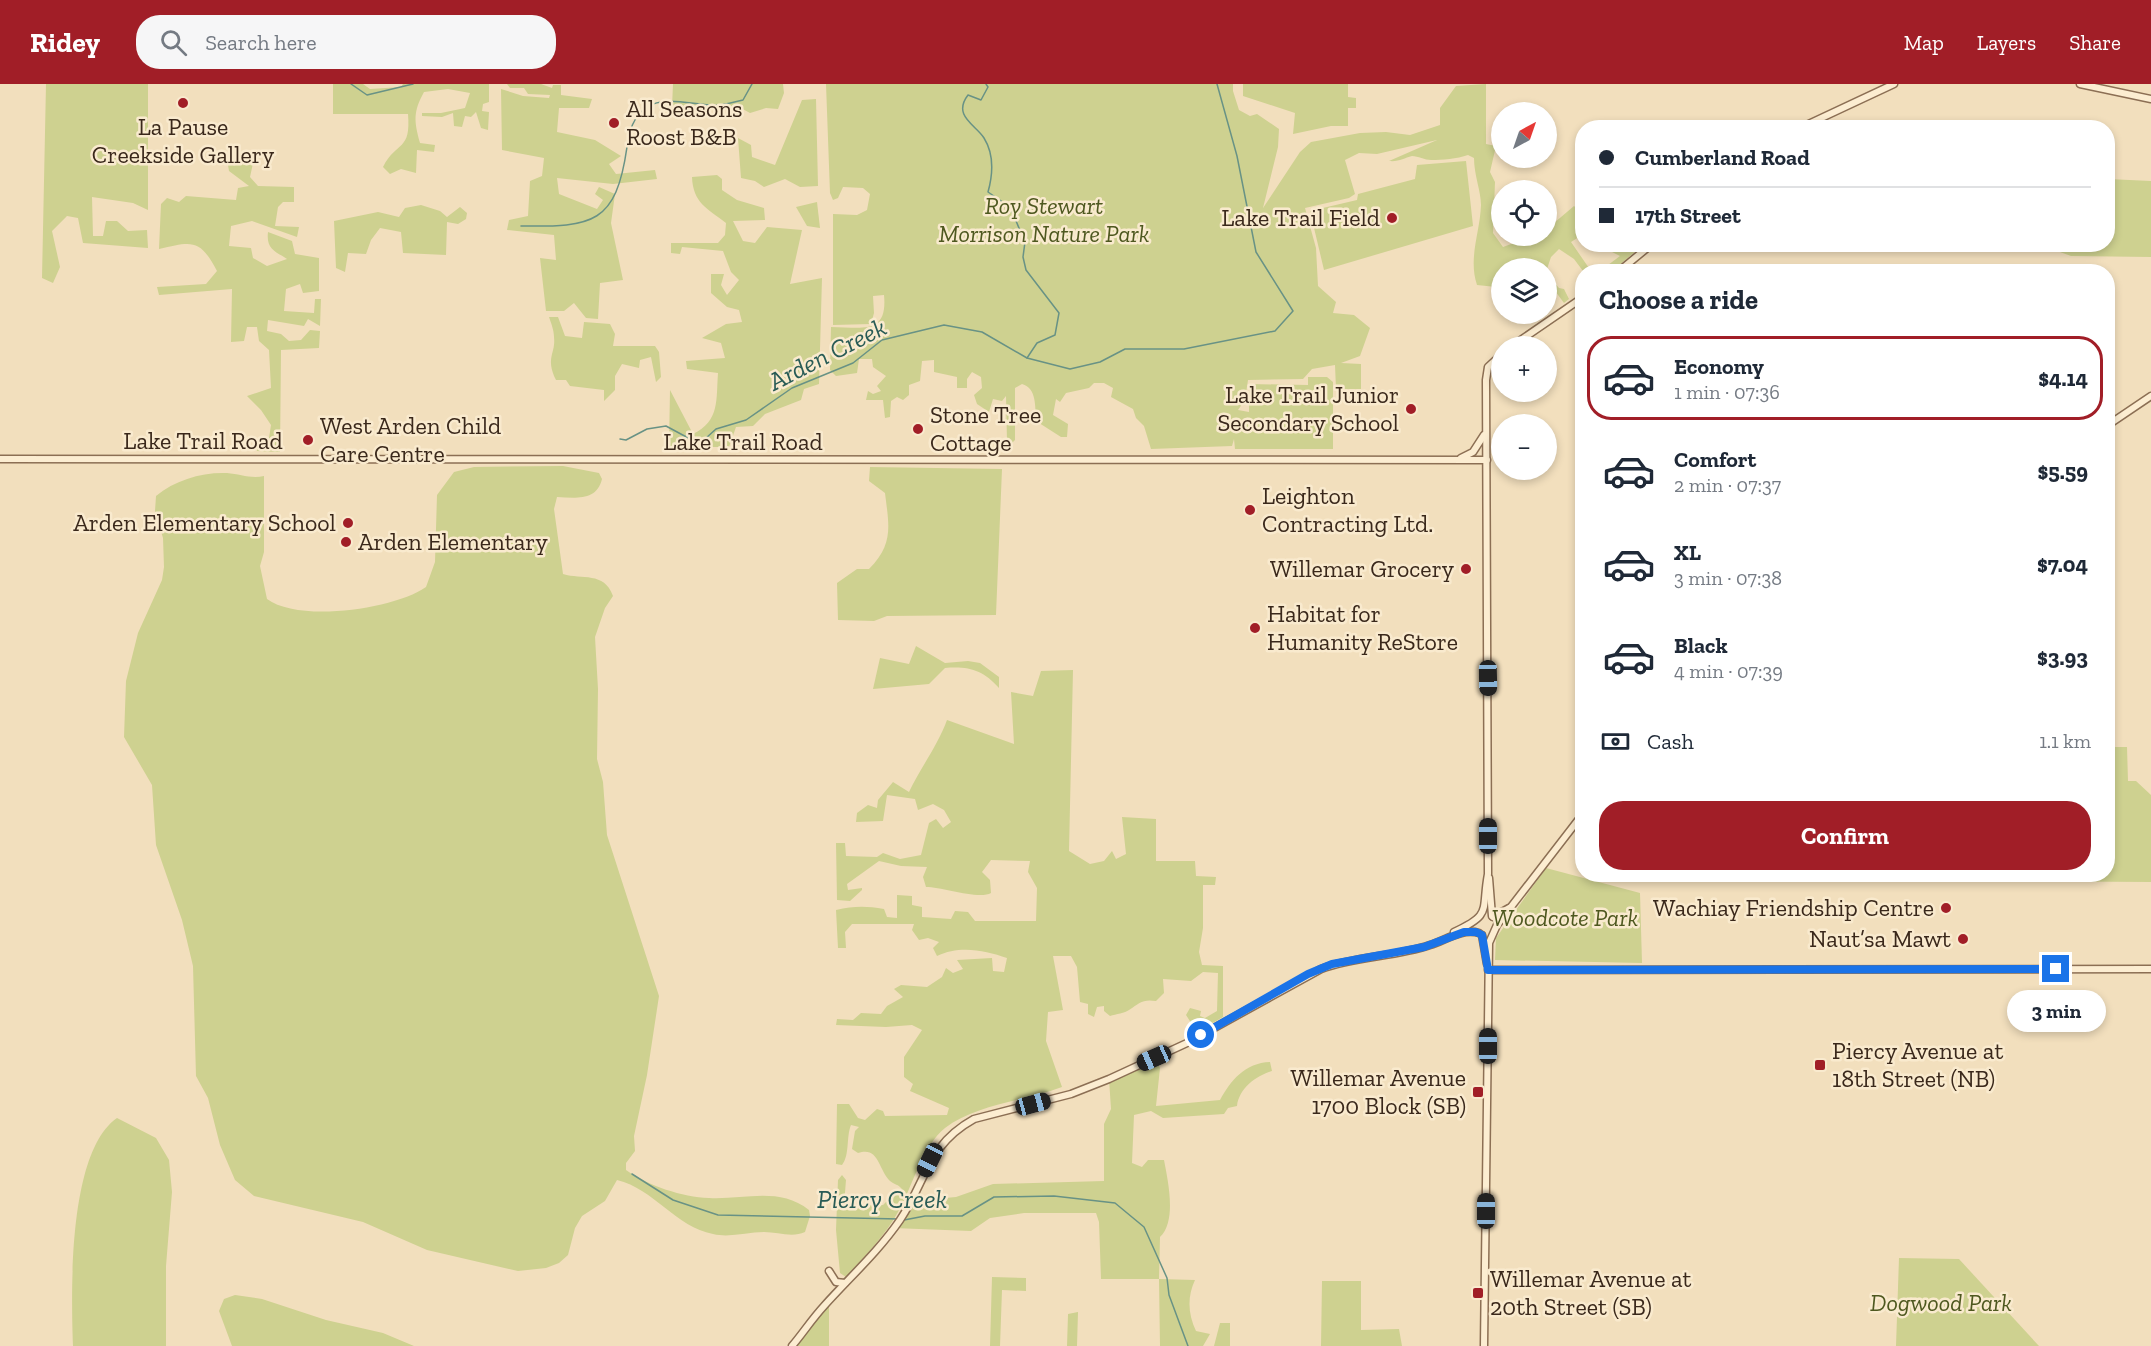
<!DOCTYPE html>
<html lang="en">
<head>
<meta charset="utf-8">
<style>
  body { margin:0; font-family:"Zilla Slab",serif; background:#f6f6f7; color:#1f2937; height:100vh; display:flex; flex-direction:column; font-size:22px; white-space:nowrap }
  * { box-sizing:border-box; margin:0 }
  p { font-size:20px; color:#747a83 }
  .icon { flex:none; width:33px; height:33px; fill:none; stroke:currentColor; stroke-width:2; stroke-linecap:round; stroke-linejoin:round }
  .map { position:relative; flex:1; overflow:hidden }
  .panel { position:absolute; left:1575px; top:180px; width:540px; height:618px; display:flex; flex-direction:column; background:#fff; border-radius:24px; box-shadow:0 3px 9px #0003 }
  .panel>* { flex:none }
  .hud { position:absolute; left:1575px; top:36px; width:540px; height:132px; border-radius:24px; box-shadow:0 3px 9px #0003; display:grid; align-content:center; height:132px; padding:0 24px; background:#fff }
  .needle { width:39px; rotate:40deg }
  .controls { position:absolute; left:1491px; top:18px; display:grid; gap:12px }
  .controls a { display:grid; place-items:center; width:66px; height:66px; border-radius:50%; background:#fff; box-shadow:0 3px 9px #0003; font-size:30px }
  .end { position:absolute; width:27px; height:27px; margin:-14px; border:8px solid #1a73e8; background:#fff; box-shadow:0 0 0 3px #fff }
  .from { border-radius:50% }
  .bubble { position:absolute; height:42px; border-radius:21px; background:#fff; box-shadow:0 3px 9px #0003; font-size:20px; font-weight:800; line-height:42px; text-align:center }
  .car { position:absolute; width:18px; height:36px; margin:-18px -9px; border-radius:8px; box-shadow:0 0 4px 2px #0007; background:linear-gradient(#222 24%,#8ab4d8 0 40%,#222 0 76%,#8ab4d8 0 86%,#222 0) }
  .hud b { display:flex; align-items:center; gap:21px; height:57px; font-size:22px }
  .hud b+b { border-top:2px solid #e0e1e3 }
  .hud i { width:15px; height:15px; background:#1f2937 }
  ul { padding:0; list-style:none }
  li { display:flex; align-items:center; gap:18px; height:84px; margin:0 12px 9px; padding:0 12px; border:3px solid transparent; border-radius:24px }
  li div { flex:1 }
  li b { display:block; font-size:22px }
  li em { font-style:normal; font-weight:800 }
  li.current { border-color:#a11e27 }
  li>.icon { width:54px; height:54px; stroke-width:1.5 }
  h2 { padding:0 24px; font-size:27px; line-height:72px }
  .pay { display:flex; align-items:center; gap:15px; height:66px; padding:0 24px; font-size:22px }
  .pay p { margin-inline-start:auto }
  .cta { display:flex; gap:12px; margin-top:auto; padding:12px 24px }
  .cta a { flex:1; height:69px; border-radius:24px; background:#a11e27; color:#fff; font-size:24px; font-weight:800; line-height:69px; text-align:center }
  header { display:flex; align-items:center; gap:36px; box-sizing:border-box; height:84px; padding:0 30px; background:#a11e27; color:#fff }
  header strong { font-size:28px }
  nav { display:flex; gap:33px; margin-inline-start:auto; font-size:21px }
  .search { width:420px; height:54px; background:#f6f6f7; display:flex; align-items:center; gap:15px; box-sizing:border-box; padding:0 21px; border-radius:24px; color:#747a83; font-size:22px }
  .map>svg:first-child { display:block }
</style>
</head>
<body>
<header>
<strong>Ridey</strong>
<div class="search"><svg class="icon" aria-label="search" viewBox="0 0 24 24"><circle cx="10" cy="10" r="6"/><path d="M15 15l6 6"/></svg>Search here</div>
<nav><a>Map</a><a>Layers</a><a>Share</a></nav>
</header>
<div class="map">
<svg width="2151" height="1262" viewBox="0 0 2151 1262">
  <rect width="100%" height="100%" fill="#f2dfbd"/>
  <g fill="#ced190">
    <path d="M46,0H148V126L133,119L92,113L93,152H103L106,137H117L128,147L147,146L148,164L83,159L78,134L67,132L52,147L60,183L53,199L42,194Z"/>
    <path d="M333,0H363L370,5L401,3L403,0H489V18L483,20L482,27L489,28L488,46L481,44L476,28L471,33L465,32L462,43L454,42L453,29L442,33L422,32V29H441L465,24L470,9L448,5L424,8C413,28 414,37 420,59L435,61L434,68L417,66L416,89L401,85L390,90L383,83C397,56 411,68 408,30H333Z"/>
    <path d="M507,0H541L552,4L553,1H561V11L592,15L589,24H559L557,48L595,56L621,72L609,80L616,90L655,86L657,95L613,100L557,94L559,110L597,125L603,116L595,110L599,103L615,110L611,139L623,196L600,199L598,235L586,234L574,219L564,227H546L540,174L556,176L554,151L507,146L509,136L528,132L530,97L542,92L544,74L502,66L501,5L523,12L549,14L550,11L528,10L524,4H510Z"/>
    <path d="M673,0H783L784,9L778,25L766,24L750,29L737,22L719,24L701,21L672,23Z"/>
    <path d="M826,0H1233V7L1239,26L1250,32L1257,30L1279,45L1278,63L1263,124L1300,68L1311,58L1360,49L1386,48L1410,51L1440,41V24L1456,2L1486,0V60L1496,62L1490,88L1495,98L1493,149L1503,163L1533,152H1546L1547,145L1574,122L1582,129V151L1571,158L1591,187H1583L1574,175L1559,165L1551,173L1547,185L1530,184L1521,180L1517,184H1502L1501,199L1496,203L1477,201C1468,174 1480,149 1481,121C1481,107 1474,91 1474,74L1468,71C1457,75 1442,76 1431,76C1425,76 1418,72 1412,72C1404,74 1399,78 1389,77L1437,56L1377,70L1359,69L1345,76L1355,110L1349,114L1305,124L1316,164L1318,202L1336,218L1333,229L1354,231L1370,244L1360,272L1341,279L1361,280V305H1336L1335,281L1312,285L1303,295L1248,296L1245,316L1238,326L1249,328V300L1308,301V293H1327L1333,298V365H1235L1234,355L1232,362L1151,365L1144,342L1136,334L1133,325L1111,313L1113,304L1104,299H1094L1089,304L1066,309L1060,318L1056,315L1053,331L1068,340L1067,353H1061L1036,337C1035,323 1037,304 1022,300L1015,304V356L1011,360L1007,357L1006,312L1002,317L993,315L989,328L977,320L974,311L982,304L981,293L972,288L967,295V304H957V293L934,288V276L922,277L920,297L909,301V311L903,316L897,313L891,317L890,333L885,334L883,316H866L868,307L873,310L881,307L877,302L886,292L873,283L872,275H859L857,289L836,292L830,286L831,243C861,243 888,252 884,211L873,212L874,229L871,240L833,241V130L857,131L867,126L870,110L863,104L843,103L838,114L833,116L830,109Z"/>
    <path d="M1243,0H1348V13L1356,14V24H1348V42H1331L1293,50L1295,29L1243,12Z"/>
    <path d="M816,15L818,102L800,103L785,95L764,103L755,97L741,94L738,54L751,61L752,73L775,81L802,16Z"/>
    <path d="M243,68L255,70L250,93L258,102L294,103V118H283L278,123L275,142L299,143L297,153L252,137L231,142L229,162L251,164L253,174L267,182L287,175C275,167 266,165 268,148L292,157L295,170L319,174V207L303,209L300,200L286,205L284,227L314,229L315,215H321L320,242L308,235L304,242L268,236L267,247L281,250L289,257L301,256L310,246L320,247L319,264L281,266L280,368L257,367L256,357L269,354L271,341L261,326L247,312L271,304L269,266L259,257L257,243H247L244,257L231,258L232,205L159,211L157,203L206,200L217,187C200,155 193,157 159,165L161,120L167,114L179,118L186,112L236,116L238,104L249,102L229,87L228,81L239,78Z"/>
    <path d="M1466,77L1473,142L1324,186L1310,127L1357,116L1358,110L1415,95L1417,81Z"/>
    <path d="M717,91L722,95V106L737,116L764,124L765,136L733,137L743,157L755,159L767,143L802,146L790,200L822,194L819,300L804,305L801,316L765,330L753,342L736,343L729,363H669L670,306L693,350C720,337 716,316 718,289L687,285L686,277L725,274L721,259L702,254L726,240L742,238L739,226L727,223L711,209V190H724L721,201L727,211L739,196L731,188L723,167L682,163L680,170L671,169V159H718L725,151L726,139C707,124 693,119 692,93Z"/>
    <path d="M2108,95L2151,97V173L2071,172L2060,168V161L2108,160Z"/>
    <path d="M817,118L820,144L807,142L796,123Z"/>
    <path d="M421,121L440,127L447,133L460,123L467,129L466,135L458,140L447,138L446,171L403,169L401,148L380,144L371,156L366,170L348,169L345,188L336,184L334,137L378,128L399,133L405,124Z"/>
    <path d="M1598,161H1643L1611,188L1600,187L1620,172Z"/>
    <path d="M1546,189L1559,204L1564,205L1569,215L1564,219L1547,196Z"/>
    <path d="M549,233H558L565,252L582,254L584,238L610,240L615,250L613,262H655L659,268L661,293L656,298L651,273L640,276L639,284L622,280L615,292V306L604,317V306L570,302L566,296H556C545,273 556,270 554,253C554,246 551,239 549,233Z"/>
    <path d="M563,382L599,389L602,395C597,417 576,414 557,413L554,425L563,490C582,496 604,487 613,512L605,524L595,553L598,605L597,675L603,698L607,751L659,912L647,991L634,1052L635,1067L626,1079V1086C649,1102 682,1113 709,1114C743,1116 779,1102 809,1126L810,1132L805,1148C792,1154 778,1148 764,1148C747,1148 730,1154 713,1150C676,1143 654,1105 617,1096L605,1117L582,1132L575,1144L568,1171L559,1179L546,1184L518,1187L427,1166L363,1138L254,1112L235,1096L220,1061L208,1014L196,992L193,882L182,836L156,761L152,701L124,653L126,597L138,549L162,496L164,483L163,454L155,427L156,412C175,396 202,388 227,389C240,390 251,395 264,392V468L260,482L267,515C299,539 395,525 426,503L435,478L437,411L454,388L474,383Z"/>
    <path d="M870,383L1002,385L996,531L887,532L874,537L838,536L837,499L857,485H869C894,460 889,442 885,409L869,397Z"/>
    <path d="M916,562L945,579L968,577L980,579L999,593V604C983,586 969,582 945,584L929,600L873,605L880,574L909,580Z"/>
    <path d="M1073,586L1069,767L1090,780L1104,777L1112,767L1116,775L1126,770L1122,733L1156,735V777H1195L1196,792L1216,793L1215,801H1203V844L1199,868L1202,881L1223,882V933L1197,948L1186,931L1190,924L1201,927L1200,932L1205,934L1217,927L1218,889L1203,888L1191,897L1163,895L1164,909L1156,917C1142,915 1140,919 1129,926C1125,929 1116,930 1110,932L1104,927V922L1097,923L1094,933L1088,930V920L1080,918L1077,883L1071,872H1053L1063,926L1048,928L1046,957L1062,1003C1025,1017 977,1020 945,1044C923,1061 912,1104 898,1128C884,1153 865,1172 846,1193L840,1189L836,1146L838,1096L842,1091L846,1096L844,1121H883L898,1106L902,1105C898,1100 895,1101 890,1097C878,1085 879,1062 858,1069L852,1065L855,1047L859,1043L851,1041C846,1053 850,1071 842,1081L836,1080L837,1020H849L858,1034L865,1036L877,1025L883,1027L885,1032L947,1031L949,1024L910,1007L913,1000L904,993V973L922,946L912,941L886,943L836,941L837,935L853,936L861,929L881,930L887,922L903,913L894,905L901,901L927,903L942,893L946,884L953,889L963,885L957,876L992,874L993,887L1004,888L1007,874C985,866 959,861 937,872L933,864L939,858L928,854L919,856L912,846L914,840H852L845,848L846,864H838L836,826C854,822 866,822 884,825L887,833L897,834V811L912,812V821L922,823V833L951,835L955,827L968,828L975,837H1036L1037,804L1028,788L1030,777L991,776L982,788L990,796L991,809C979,816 942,803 926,803L923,793L927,783L901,782L879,777L847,800L848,806L862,804V806L850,817L837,816L836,759H845L846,772L877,773L883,769L900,775L921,771L929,739L936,735L943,744L951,738L944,726L933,720L918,726L915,715L887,711L883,737L856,738L857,729L868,721L877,724L878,716L893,698L909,708C921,683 938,661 947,636L1014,660L1011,608L1033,612L1041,587Z"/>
    <path d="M2108,663H2127L2128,697H2136L2151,711V798L1995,797V791L2108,790Z"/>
    <path d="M1546,784L1640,809L1642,879L1495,876L1496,854Z"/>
    <path d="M1154,974L1160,984L1156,1022L1220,1016C1231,996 1245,979 1270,978L1272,987C1255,992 1239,1005 1237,1022L1228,1024L1224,1030L1163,1034L1151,1027L1134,1031L1132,1079L1142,1083L1148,1076H1164C1168,1097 1177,1137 1160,1153L1159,1195L1195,1196C1187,1213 1188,1230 1196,1247L1210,1250L1203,1262H1160L1159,1195H1101L1099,1138L1096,1129H1024L990,1134L971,1147L893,1144L907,1123L923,1116L956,1113L993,1100L1104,1097V1040L1111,1025L1109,995Z"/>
    <path d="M117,1034L156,1054L169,1076L172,1108L166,1182V1262H73C71,1206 68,1068 117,1034Z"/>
    <path d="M1899,1174L1959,1175L2039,1262H1896Z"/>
    <path d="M992,1193L1026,1194V1207L1002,1206L1000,1262H990Z"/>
    <path d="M1322,1197H1361V1246L1399,1245L1402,1262H1321Z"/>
    <path d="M235,1211L262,1215L326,1236L383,1249L414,1262H232L219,1227L224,1215Z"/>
    <path d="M829,1217V1262H792Z"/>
    <path d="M1078,1228L1077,1262H1067L1068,1230Z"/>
    <path d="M1220,1239H1230V1262H1214Z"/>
  </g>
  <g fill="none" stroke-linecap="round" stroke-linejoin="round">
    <g stroke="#689285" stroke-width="1.5">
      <path d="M351,0L367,11L413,0"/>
      <path d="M986,0L988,3L981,16L968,11C952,32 976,41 984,54C994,70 993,90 988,108L1010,123L1025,158L1023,173L1026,186L1059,229L1055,251L1037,259L1027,274"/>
      <path d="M521,142C593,143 616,140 627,63C629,47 633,33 647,23C667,10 698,23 720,21C727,20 735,18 743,16L752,0"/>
      <path d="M620,355L626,356L647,345L666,342L692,356L705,355L716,345L746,336L792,304L853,279L882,256L944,241L982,248L1027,274L1070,285L1100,278L1125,265H1184L1275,247L1293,227L1256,168L1237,72L1217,0"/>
      <path d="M632,1090L673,1116L718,1131L899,1135"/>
      <path d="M904,1136L925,1132H962L994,1113L1054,1112L1115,1119L1144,1143L1167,1194L1169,1211L1188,1262"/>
    </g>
    <g stroke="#8c6f54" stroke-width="9">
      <g id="minor">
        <path d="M2080,0L2151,15"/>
        <path d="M1800,44L1894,0"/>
        <path d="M1618,188L1652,160"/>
        <path d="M1512,262L1582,214"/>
        <path d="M2108,341L2151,312"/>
        <path d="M1461,374L1473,368L1484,351"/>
        <path d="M0,375L1487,376"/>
        <path d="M1489,794L1492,832"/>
        <path d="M1493,833L1509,824"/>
        <path d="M1454,848C1493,830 1481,827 1488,790L1486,296L1488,283L1502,270"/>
        <path d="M1482,851L1487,880"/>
        <path d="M1488,886L2151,885"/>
        <path d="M829,1187L836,1198L845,1199"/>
        <path d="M792,1262C803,1249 812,1235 824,1222C849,1194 878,1168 900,1136C927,1096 927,1061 974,1035L1071,1010L1109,995L1187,959L1321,885C1356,872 1395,873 1430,861C1446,856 1462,844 1479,849"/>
        <path d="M1484,1262L1489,859L1497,841L1582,731"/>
      </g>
    </g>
    <use href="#minor" stroke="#fcedd1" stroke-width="6"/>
  </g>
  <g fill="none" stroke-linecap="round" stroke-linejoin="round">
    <path stroke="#1a73e8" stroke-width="8" d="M1201,951L1308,890L1332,880L1424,863L1464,848H1476L1482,851L1488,886L2056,885"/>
  </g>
  <g fill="#a11e27" stroke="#f9eace" stroke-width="2">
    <circle cx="183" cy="19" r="6"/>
    <circle cx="614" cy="39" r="6"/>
    <circle cx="1392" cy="134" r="6"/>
    <circle cx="1411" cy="325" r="6"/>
    <circle cx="918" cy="345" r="6"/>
    <circle cx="308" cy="356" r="6"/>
    <circle cx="1250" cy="426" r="6"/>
    <circle cx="348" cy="439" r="6"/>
    <circle cx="346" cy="458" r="6"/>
    <circle cx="1466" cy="485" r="6"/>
    <circle cx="1255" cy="544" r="6"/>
    <circle cx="1946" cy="824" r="6"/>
    <circle cx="1963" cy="855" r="6"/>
    <rect x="1814" y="975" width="12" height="12" rx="3"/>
    <rect x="1472" y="1002" width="12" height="12" rx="3"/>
    <rect x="1472" y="1203" width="12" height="12" rx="3"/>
  </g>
  <g text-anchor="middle" stroke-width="5" stroke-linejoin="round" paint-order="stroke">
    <g font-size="24" fill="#3a281b" stroke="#f9eace" text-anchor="start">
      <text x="626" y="33">All Seasons<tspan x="626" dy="28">Roost B&amp;B</tspan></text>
      <text x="183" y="51" text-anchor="middle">La Pause<tspan x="183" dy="28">Creekside Gallery</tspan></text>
      <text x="1380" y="142" text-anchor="end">Lake Trail Field</text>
      <text x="1399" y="319" text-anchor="end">Lake Trail Junior<tspan x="1399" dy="28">Secondary School</tspan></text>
      <text x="930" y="339">Stone Tree<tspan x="930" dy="28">Cottage</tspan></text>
      <text x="320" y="350">West Arden Child<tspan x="320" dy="28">Care Centre</tspan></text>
      <text x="1262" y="420">Leighton<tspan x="1262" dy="28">Contracting Ltd.</tspan></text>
      <text x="336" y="447" text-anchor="end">Arden Elementary School</text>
      <text x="358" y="466">Arden Elementary</text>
      <text x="1454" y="493" text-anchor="end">Willemar Grocery</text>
      <text x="1267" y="538">Habitat for<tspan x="1267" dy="28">Humanity ReStore</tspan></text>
      <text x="1934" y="832" text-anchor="end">Wachiay Friendship Centre</text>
      <text x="1951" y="863" text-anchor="end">Naut’sa Mawt</text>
      <text x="1832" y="975">Piercy Avenue at<tspan x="1832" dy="28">18th Street (NB)</tspan></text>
      <text x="1466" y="1002" text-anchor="end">Willemar Avenue<tspan x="1466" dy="28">1700 Block (SB)</tspan></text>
      <text x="1490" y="1203">Willemar Avenue at<tspan x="1490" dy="28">20th Street (SB)</tspan></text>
    </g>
    <g font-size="24" font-style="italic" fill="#4e581f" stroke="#f9eace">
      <text x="1044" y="130">Roy Stewart<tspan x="1044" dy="28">Morrison Nature Park</tspan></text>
      <text x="1565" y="842">Woodcote Park</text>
      <text x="1941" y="1227">Dogwood Park</text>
    </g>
    <g font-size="24" fill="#3a281b" stroke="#f9eace">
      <text x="203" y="365">Lake Trail Road</text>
      <text x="743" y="366">Lake Trail Road</text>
    </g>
    <g font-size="26" font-style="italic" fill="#285b55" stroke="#f9eace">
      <text transform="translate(827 270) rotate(-27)" y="9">Arden Creek</text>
      <text x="882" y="1124">Piercy Creek</text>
    </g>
  </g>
</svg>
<div class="controls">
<a><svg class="needle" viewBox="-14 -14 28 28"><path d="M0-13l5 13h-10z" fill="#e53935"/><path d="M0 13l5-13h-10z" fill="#747a83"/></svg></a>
<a><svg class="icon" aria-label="locate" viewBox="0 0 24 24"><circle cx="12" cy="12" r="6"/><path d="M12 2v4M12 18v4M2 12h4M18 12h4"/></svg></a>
<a><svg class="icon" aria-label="layers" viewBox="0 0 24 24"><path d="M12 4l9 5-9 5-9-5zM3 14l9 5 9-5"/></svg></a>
<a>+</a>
<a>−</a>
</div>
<i class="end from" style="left:1201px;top:951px"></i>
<i class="end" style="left:2056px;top:885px"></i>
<div class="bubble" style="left:2007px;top:906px;width:99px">3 min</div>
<i class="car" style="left:1488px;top:594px;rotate:179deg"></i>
<i class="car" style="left:1488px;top:752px;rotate:0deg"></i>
<i class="car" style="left:1488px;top:962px;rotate:0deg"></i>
<i class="car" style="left:1154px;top:974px;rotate:246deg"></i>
<i class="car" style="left:1033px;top:1020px;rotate:75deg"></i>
<i class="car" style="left:930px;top:1076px;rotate:206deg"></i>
<i class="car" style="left:1486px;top:1127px;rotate:0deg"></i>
<div class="hud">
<b><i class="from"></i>Cumberland Road</b>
<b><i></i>17th Street</b>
</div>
<section class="panel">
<h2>Choose a ride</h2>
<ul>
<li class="current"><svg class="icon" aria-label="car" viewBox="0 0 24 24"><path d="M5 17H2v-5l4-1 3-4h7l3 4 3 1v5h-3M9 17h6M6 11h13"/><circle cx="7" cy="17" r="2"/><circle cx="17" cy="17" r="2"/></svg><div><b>Economy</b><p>1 min · 07:36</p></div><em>$4.14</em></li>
<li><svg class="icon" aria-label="car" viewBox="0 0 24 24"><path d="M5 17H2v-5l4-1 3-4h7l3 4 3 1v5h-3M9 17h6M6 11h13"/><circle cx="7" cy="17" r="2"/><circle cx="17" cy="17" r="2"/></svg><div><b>Comfort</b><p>2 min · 07:37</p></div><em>$5.59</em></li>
<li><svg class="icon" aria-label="car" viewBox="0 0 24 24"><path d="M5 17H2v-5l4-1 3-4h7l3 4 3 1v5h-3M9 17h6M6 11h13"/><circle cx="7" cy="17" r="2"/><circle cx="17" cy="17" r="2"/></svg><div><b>XL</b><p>3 min · 07:38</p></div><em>$7.04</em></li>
<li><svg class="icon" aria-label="car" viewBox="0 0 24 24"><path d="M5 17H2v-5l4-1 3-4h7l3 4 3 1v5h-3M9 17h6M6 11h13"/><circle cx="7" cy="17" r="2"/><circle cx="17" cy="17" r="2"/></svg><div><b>Black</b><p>4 min · 07:39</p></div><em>$3.93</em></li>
</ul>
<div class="pay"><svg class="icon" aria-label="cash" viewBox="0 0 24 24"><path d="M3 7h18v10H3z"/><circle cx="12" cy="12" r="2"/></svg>Cash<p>1.1 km</p></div>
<div class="cta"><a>Confirm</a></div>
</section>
</div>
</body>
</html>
